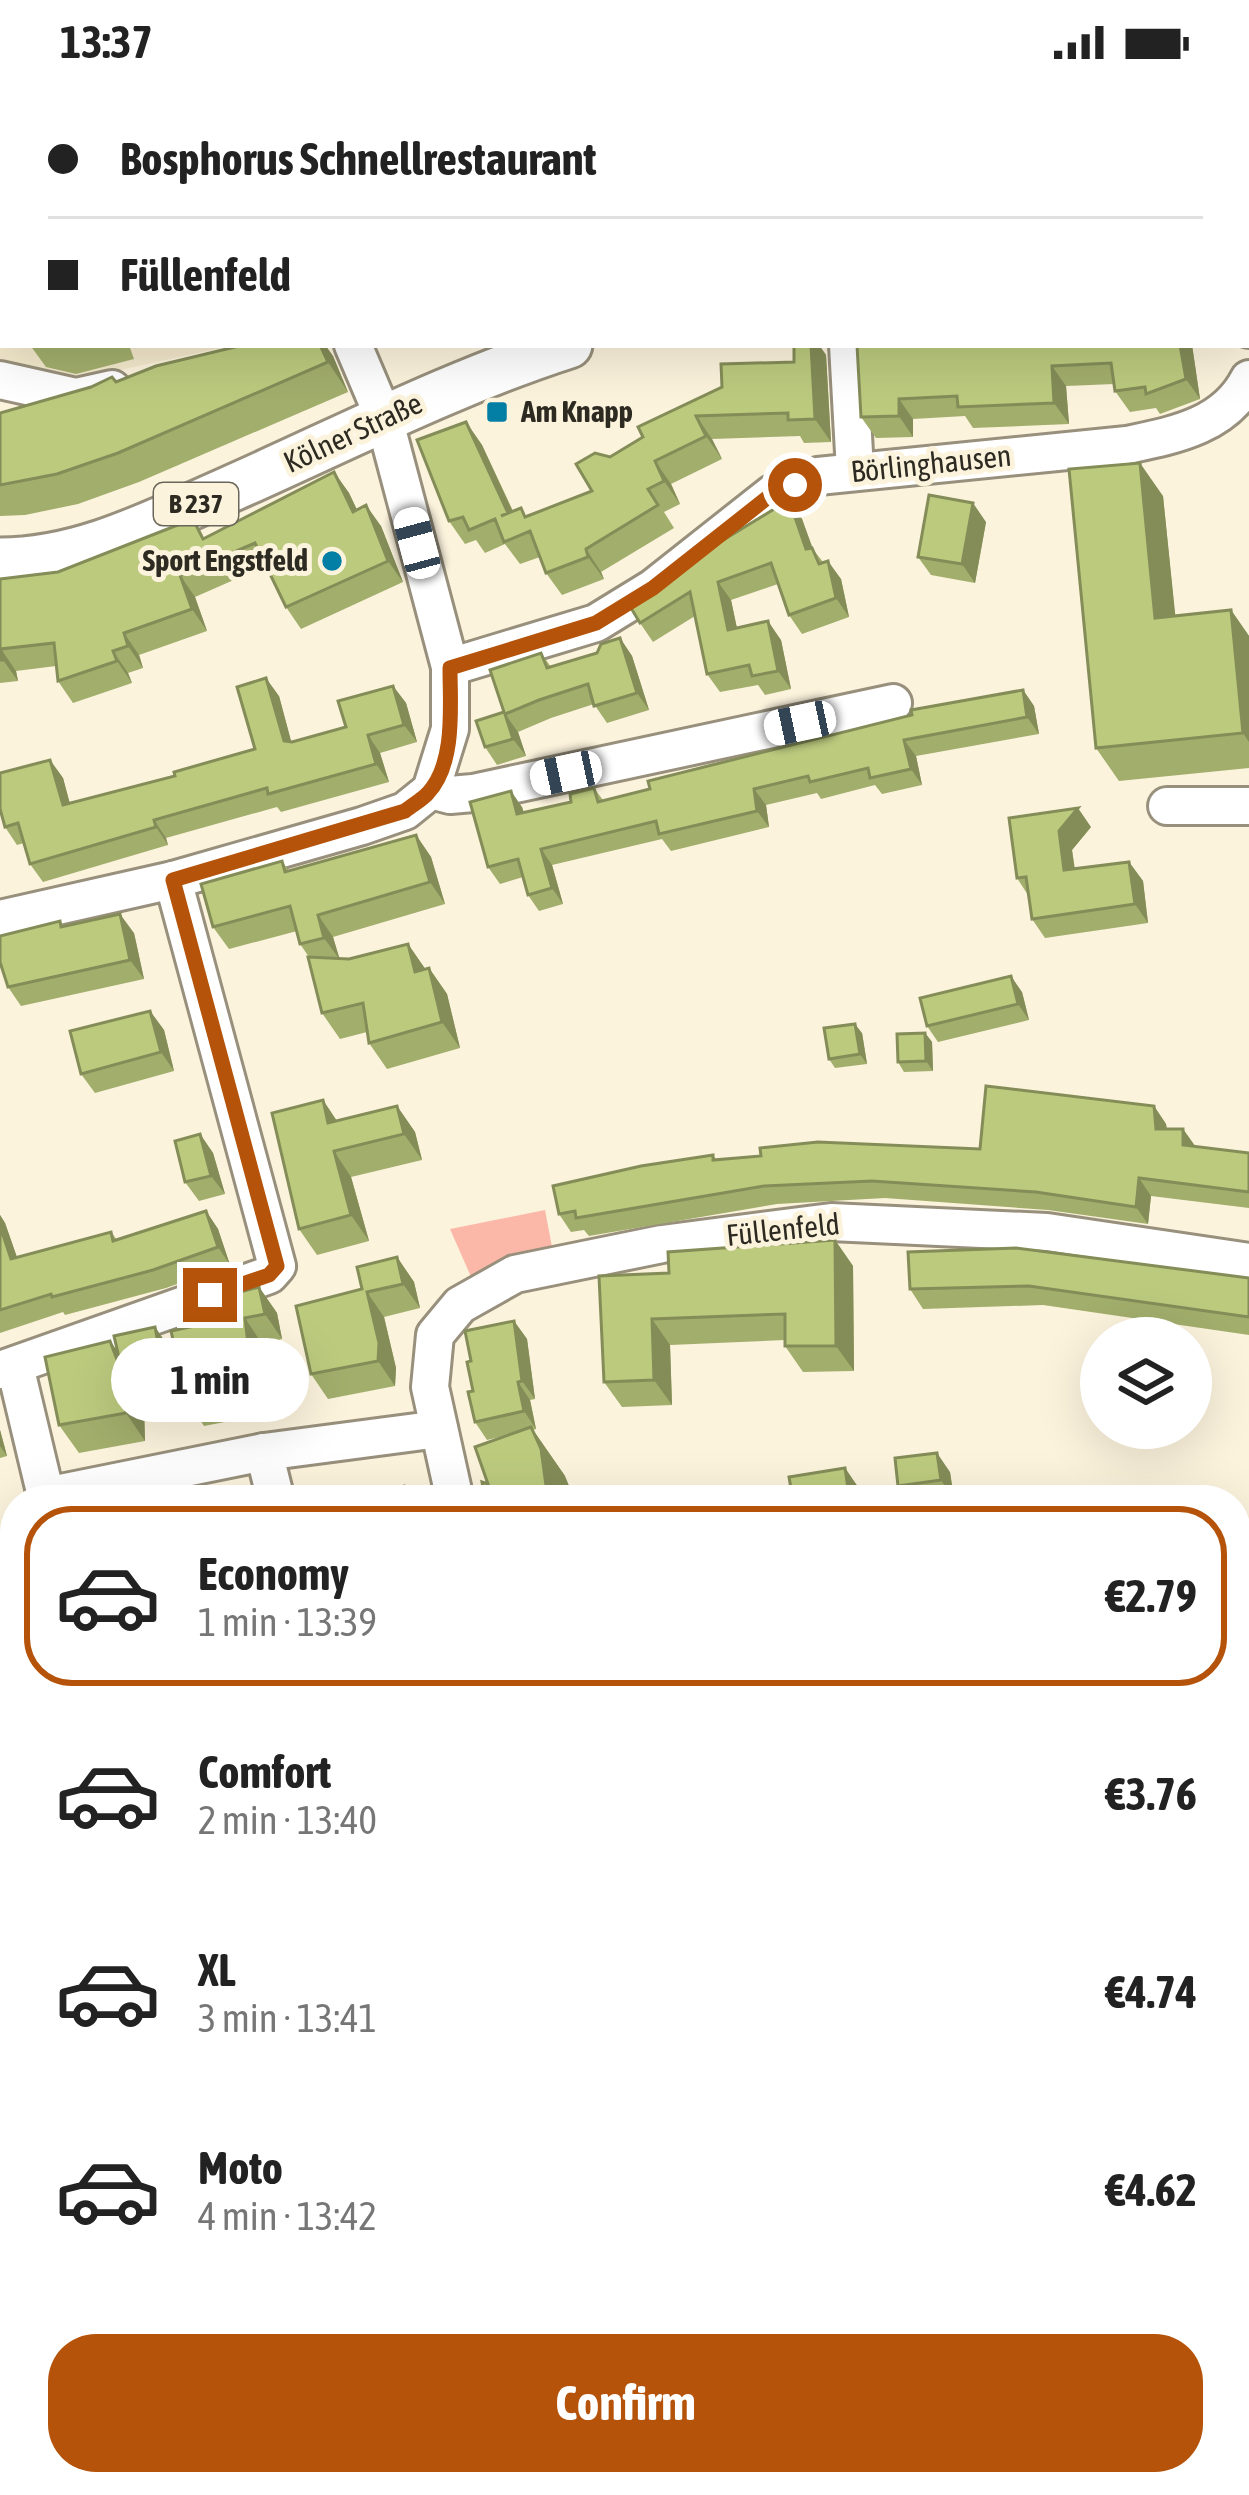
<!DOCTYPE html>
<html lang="en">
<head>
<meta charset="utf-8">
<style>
  body { margin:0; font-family:"Asap Condensed",sans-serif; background:#f2f2f2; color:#222; height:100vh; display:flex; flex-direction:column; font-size:45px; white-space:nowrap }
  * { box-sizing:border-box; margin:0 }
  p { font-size:39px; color:#767676 }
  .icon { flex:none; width:66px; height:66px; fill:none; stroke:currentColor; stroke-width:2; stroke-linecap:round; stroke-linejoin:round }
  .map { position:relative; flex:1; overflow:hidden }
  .side { position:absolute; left:0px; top:1401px; width:1251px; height:1011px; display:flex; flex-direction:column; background:#fff; border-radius:48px 48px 0 0; box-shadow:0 12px 48px #0002 }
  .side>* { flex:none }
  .guide { position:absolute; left:0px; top:0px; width:1251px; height:264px; box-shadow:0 12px 48px #0002; display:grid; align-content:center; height:264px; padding:0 48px; background:#fff }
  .controls { position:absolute; left:1080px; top:1233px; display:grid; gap:24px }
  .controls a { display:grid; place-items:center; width:132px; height:132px; border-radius:50%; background:#fff; box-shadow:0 12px 48px #0002; font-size:60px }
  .end { position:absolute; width:54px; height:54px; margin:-27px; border:15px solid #b45309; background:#fff; box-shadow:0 0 0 6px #fff }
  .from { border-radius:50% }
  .bubble { position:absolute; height:84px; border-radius:42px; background:#fff; box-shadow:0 12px 48px #0002; font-size:39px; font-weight:700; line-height:84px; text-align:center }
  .car { position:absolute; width:36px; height:72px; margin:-36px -18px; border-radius:15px; box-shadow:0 0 9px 3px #0007; background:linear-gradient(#fff 24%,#345 0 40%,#fff 0 76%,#345 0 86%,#fff 0) }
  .guide b { display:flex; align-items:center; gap:42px; height:114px; font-size:45px }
  .guide b+b { border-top:3px solid #e0e0e0 }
  .guide i { width:30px; height:30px; background:#222 }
  ul { padding:21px 0 0; list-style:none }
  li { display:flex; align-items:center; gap:36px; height:180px; margin:0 24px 18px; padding:0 24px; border:6px solid transparent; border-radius:48px }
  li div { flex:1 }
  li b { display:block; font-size:45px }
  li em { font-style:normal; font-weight:700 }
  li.active { border-color:#b45309 }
  li>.icon { width:108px; height:108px; stroke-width:1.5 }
  .button { display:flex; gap:24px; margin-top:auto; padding:24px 48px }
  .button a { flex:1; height:138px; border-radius:48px; background:#b45309; color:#fff; font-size:48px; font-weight:700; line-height:138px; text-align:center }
  .status { display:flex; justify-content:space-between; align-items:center; height:84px; padding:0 60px; background:#fff; direction:ltr }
  .status svg { height:33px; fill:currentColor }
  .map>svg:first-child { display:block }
</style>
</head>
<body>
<div class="status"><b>13:37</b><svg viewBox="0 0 49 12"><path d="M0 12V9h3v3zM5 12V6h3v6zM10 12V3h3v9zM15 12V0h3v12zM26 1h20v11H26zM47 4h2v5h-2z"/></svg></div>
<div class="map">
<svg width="1249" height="2411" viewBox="0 0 1249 2411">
  <rect width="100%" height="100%" fill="#fcf3dd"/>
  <g fill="#f3e8cb">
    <path d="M0,0H731L3,3V261H234L51,301L0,281Z"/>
    <path d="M15,1509V1803L0,1810V1512Z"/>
  </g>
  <g fill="#fbb8a8">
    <path d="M545,1126L552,1163L506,1176L472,1195L450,1145Z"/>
    <path d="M1249,1691V2411H0V2347L15,2314V2397H1236V1859Z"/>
    <path d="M0,1945L15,1962V2135L0,2124Z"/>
  </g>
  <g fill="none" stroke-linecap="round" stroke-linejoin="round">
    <g stroke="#98907c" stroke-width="42">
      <g id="minor">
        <path d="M833,0V3"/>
        <path d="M738,3L759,0"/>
        <path d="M1248,117L1249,116"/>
        <path d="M1248,240L1249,245"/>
        <path d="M848,261L855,387"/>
        <path d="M0,296L76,313L112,305"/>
        <path d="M450,583L596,539L653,504L772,410L818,392L1127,361C1175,351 1225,342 1249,295"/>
        <path d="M431,706L450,711L473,709L893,619"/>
        <path d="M1167,722H1249"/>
        <path d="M0,835L173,796L362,742L405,727L431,706L450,645V583L384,334L353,261"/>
        <path d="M15,1282L46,1412L264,1368L439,1345"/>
        <path d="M0,1286L269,1191L277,1182L173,796"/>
        <path d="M264,1368L276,1416"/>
        <path d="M455,1416L430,1303L435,1251L460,1221L515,1190L662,1160L831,1138L1047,1148L1249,1178"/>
        <path d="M1236,1595L1249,1597"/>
        <path d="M0,1837L15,1829"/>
      </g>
    </g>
    <g stroke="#98907c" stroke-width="51">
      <g id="major">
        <path d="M1248,192H1249"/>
        <path d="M0,477C82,477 155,438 228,406C341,356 451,299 569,261"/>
      </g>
    </g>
    <use href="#minor" stroke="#fff" stroke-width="36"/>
    <use href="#major" stroke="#fff" stroke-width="45"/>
  </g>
  <g fill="#a2ae6c">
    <path d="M1022,0H1159L1161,3H1022Z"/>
    <path d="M30,261H129L134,275L76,290L46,283Z"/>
    <path d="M243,261H325L333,272L348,308L139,398L78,420L25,431L0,432V329Z"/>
    <path d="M794,261H819L826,271L831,358L804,359L800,352L712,355L722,375L671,400L680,420L664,428L674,444L601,488L604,495L562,511L546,489L540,473L520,480L505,460L485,469L476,456L465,460L449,437L466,338L482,361L513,427L527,432L592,407L610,373L794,278Z"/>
    <path d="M857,261H1192L1200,315L1160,330L1156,324L1130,328L1115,307L1114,300L1066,302L1069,340L973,344L965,332L913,335V353L876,354L861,333Z"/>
    <path d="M334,388L349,409L357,426L381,442L403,498L301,545L286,523L266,482L195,513L207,547L139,571L143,584L128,589L132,599L73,619L58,597L56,582L16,587L18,597L0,599V495L58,488L206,453Z"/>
    <path d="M1163,412L1175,532L1231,526L1249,552V684L1119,697L1096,664Z"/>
    <path d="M789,416L802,435L812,464L823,478L841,495L849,533L802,550L789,531L778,500L731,516L737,544L781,556L791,605L765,611L758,601L720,608L707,590L695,532L653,558L640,539Z"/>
    <path d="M986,438L975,499L931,491L918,473Z"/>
    <path d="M620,554L632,572L649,626L607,639L594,620L551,634L518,648L526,672L497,681L485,663L504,628L541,569L551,583L597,569Z"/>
    <path d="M393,602L406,619L417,658L380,669L389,698L281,728L277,723L166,754L168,761L43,798L30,780L24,759L17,761L5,743L50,676L63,694L70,720L175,692L255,665L279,612L291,658L346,643Z"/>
    <path d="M1023,606L1034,622L1039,650L916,672L922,701L882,710L875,701L821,715L817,709L766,721L769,743L671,767L662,755L552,781L563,820L539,827L528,811L523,793L500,800L488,783L522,723L524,729L571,718L594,704L603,716Z"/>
    <path d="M1091,743L1072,766L1075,785L1129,778L1143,797L1148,839L1045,854L1032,835L1028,811L1017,794Z"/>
    <path d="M416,751L431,773L445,820L333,853L339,874L349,875L408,860L425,885L429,884L447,910L460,964L387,985L369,959L367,948L340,955L322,929L309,873L300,860L297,847L229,865L213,843L282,777L289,787Z"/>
    <path d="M60,837L64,842L134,849L144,895L21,922L8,903Z"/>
    <path d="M1022,908L1029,936L938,958L927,942Z"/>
    <path d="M150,927L164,946L174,987L95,1009L81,990Z"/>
    <path d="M862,949L867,980L835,984L829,975Z"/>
    <path d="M925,949L932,958L933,987L904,988L898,978Z"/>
    <path d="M323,1016L337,1037L397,1022L415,1048L422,1076L351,1093L369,1157L317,1171L299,1145Z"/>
    <path d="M1154,1022L1166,1040L1167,1045H1183L1195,1062L1249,1069V1124L1151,1112L1148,1140L1048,1126L885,1114L777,1120L589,1152L584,1146L571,1148L559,1130L713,1071L716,1075L980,1065Z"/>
    <path d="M200,1050L213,1069L225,1110L199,1117L185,1098Z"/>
    <path d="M206,1127L218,1145L230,1181L166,1204L65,1231L63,1228L0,1249V1131L5,1139L17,1174L111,1148L117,1156Z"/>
    <path d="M835,1156L853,1182L854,1287L803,1288L785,1262V1256L670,1261L672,1321L622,1323L604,1298L669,1189Z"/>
    <path d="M397,1173L414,1198L420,1224L384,1233L396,1284L395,1302L328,1315L311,1290L362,1205Z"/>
    <path d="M1249,1194V1251L1043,1221L923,1225L910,1205Z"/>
    <path d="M259,1203L277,1229L282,1255L262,1260L271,1329L204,1342L187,1316L237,1233Z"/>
    <path d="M514,1237L527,1255L535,1315L530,1316L536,1345L533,1346L565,1392L488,1400L508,1351L487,1356L475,1338L471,1277Z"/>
    <path d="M155,1243L172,1268L177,1294L137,1302L135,1299L144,1325L145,1357L79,1369L59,1341L110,1257L118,1268Z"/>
    <path d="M0,1346L7,1372L0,1374Z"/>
    <path d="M845,1384L858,1403L860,1416H793Z"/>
    <path d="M950,1388L954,1415L909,1416L898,1402Z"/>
    <path d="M1236,1481L1249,1482V1542L1236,1540Z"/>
    <path d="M15,1699V1778L0,1785V1706Z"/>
    <path d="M0,2227L15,2236V2272L13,2276L0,2269Z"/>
  </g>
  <g fill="#848d58">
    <path d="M320,261H325L333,272L348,308L328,278Z"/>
    <path d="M811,261H819L826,271L831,358L815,335Z"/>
    <path d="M1180,261H1192L1200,315L1186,295Z"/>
    <path d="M1052,282L1066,302L1069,340L1054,319Z"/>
    <path d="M899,315L913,335V353L899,332Z"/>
    <path d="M696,332L712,355L722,375L706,352Z"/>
    <path d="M466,338L482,361L524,452L508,429Z"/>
    <path d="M655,377L671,400L680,420L664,397Z"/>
    <path d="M1140,379L1163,412L1179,567L1155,534Z"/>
    <path d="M334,388L349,409L368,449L353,428Z"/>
    <path d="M789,416L802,435L820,484L806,465Z"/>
    <path d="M973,419L986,438L975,499L962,480Z"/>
    <path d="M366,421L381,442L403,498L388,477Z"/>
    <path d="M586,465L601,488L604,495L588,473Z"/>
    <path d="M828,477L841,495L849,533L836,514Z"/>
    <path d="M180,491L195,513L207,547L192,525Z"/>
    <path d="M718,498L731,516L741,564L728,546Z"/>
    <path d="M1231,526L1249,552V658L1243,649Z"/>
    <path d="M768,537L781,556L791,605L778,587Z"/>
    <path d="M124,549L139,571L143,584L128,562Z"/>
    <path d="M620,554L632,572L649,626L637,609Z"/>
    <path d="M1,565L16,587L18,597L3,576Z"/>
    <path d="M113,567L128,589L132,599L117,577Z"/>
    <path d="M266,594L279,612L296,675L284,657Z"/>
    <path d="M393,602L406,619L417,658L404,641Z"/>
    <path d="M1023,606L1034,622L1039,650L1027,633Z"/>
    <path d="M505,630L518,648L526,672L513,655Z"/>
    <path d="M368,651L380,669L389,698L376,680Z"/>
    <path d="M904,656L916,672L922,701L911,685Z"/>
    <path d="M50,676L63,694L75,739L63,721Z"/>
    <path d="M754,705L766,721L769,743L757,727Z"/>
    <path d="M511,707L522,723L529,747L517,730Z"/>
    <path d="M1078,724L1091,743L1072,766L1077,805L1064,786L1059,747Z"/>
    <path d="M154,736L166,754L168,761L156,743Z"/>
    <path d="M416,751L431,773L445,820L430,798Z"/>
    <path d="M541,765L552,781L563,820L552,804Z"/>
    <path d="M1129,778L1143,797L1148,839L1135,820Z"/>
    <path d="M120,830L134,849L144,895L130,876Z"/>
    <path d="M318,831L333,853L340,876L324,854Z"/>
    <path d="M408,860L426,886L415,888Z"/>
    <path d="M429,884L447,910L460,964L442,938Z"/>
    <path d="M1011,892L1022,908L1029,936L1018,920Z"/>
    <path d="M150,927L164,946L174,987L161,968Z"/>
    <path d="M855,940L862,949L867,980L860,970Z"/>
    <path d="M925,949L932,958L933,987L926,977Z"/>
    <path d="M323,1016L340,1042L328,1039Z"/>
    <path d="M397,1022L415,1048L422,1076L404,1050Z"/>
    <path d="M1154,1022L1166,1040L1169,1063L1156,1045Z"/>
    <path d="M1183,1045L1195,1062L1183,1061Z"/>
    <path d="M200,1050L213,1069L225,1110L211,1092Z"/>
    <path d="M334,1067L351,1093L369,1157L351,1131Z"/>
    <path d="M1139,1094L1151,1112L1148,1140L1136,1123Z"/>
    <path d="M206,1127L218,1145L230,1181L218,1163Z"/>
    <path d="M0,1131L5,1139L24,1193L11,1175L0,1142Z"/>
    <path d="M835,1156L853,1182L854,1287L836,1262Z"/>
    <path d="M397,1173L414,1198L420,1224L403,1200Z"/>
    <path d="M259,1203L277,1229L282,1255L265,1230Z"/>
    <path d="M367,1208L384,1233L396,1284L395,1302L378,1277Z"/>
    <path d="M245,1234L262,1260L271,1329L253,1304Z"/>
    <path d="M652,1235L670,1261L672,1321L654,1296Z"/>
    <path d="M514,1237L527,1255L535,1315L522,1297Z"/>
    <path d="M155,1243L172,1268L177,1294L160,1269Z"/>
    <path d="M110,1257L124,1277L120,1278L135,1299L144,1325L145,1357L126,1329Z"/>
    <path d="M518,1298L530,1316L536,1345L524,1327Z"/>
    <path d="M531,1343L565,1392L575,1416H548Z"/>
    <path d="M0,1346L7,1372L0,1362Z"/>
    <path d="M937,1369L950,1388L954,1415L941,1396Z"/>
    <path d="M845,1384L858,1403L860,1416H853L849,1411Z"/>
    <path d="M14,2234L15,2272L13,2276L1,2259Z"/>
  </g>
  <g fill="#bcca7e" stroke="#848d58" stroke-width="3">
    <path d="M0,0H438L440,3H3V191L0,182Z"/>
    <rect x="843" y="0" width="28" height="3"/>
    <path d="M1022,0H1053L1028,3H1022Z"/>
    <path d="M1081,0H1153L1154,3H1082Z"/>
    <path d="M1236,0H1249V77L1248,3H1236Z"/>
    <path d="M243,261H320L328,278L118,369L57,390L0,401V329L91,303L112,293L116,298L156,282Z"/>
    <path d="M794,261H811L815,335L788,336V329L696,332L706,352L655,377L664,397L648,405L658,421L586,465L588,473L546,489L530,447L504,458L495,435L469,446L463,433L449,437L417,356L466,338L508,429L501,432L521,424L525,433L592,407L576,380L595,369L610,373L643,353L638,343L722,303L721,280L794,278Z"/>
    <path d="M857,261H1180L1186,295L1146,310L1145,303L1115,307L1111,279L1052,282L1054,319L958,323L957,312L899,315V332L861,333Z"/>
    <path d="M1140,379L1155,534L1231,526L1243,649L1096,664L1069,385Z"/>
    <path d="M334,388L353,428L366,421L388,477L286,523L255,459L180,491L192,525L124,549L128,562L113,567L117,577L58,597L54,559L1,565L3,576H0V495L58,488L193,435L203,455Z"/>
    <path d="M929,411L973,419L962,480L918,473Z"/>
    <path d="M789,416L806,465L812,464L819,480L828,477L836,514L789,531L771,479L718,498L728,546L768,537L778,587L752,592L749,581L707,590L690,508L640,539L628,519L682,481Z"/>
    <path d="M620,554L637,609L594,622L588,600L539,616L505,630L513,655L485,663L476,637L504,628L490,586L541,569L547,584L597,569L601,560Z"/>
    <path d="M266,594L284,657L292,658L346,643L338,617L393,602L404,641L368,651L376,680L268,710L267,704L154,736L156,743L30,780L18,739L5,743L0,725V689L50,676L63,721L175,692L174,688L255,665L237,603Z"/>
    <path d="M1023,606L1027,633L904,656L911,685L870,694L868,684L810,698L808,692L754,705L757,727L659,750L656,737L541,765L552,804L528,811L518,775L488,783L470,718L511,707L517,730L571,718L570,710L594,704L598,718L650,705L648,697L912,631L911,626Z"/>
    <path d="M1078,724L1059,747L1064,786L1129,778L1135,820L1032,835L1026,793L1017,794L1009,734Z"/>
    <path d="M416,751L430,798L318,831L324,854L300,860L290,822L213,843L201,800L282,777L285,788Z"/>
    <path d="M120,830L130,876L8,903L0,878V852L60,837L61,843Z"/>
    <path d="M408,860L415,888L429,884L442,938L369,959L363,919L322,929L308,873L349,875Z"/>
    <path d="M1011,892L1018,920L927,942L920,914Z"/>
    <path d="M150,927L161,968L81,990L70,947Z"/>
    <path d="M855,940L860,970L829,975L824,944Z"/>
    <path d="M925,949L926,977L898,978L897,950Z"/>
    <path d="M986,1002L1154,1022L1156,1045H1183V1061L1249,1069V1108L1139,1094L1136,1123L1036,1108L872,1097L764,1102L576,1134L575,1127L559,1130L553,1102L641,1082L713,1071V1076L761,1072L760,1064L818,1058L980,1065Z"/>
    <path d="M323,1016L328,1039L397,1022L404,1050L334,1067L351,1131L299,1145L272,1029Z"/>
    <path d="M200,1050L211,1092L185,1098L175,1057Z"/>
    <path d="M206,1127L218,1163L153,1186L52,1213L51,1210L0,1226V1142L11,1175L111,1148L113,1157Z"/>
    <path d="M835,1156L836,1262H785V1230L652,1235L654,1296L604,1298L599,1192L669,1189L668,1168Z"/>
    <path d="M1016,1164L1249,1194V1233L1029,1202L910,1205L908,1168Z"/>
    <path d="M397,1173L403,1200L367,1208L379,1259L378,1277L311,1290L296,1222L362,1205L357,1183Z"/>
    <path d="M259,1203L265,1230L245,1234L253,1304L187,1316L171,1247L237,1233L233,1210Z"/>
    <path d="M514,1237L522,1297L518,1298L524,1327L475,1338L468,1308L473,1307L467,1278L471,1277L465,1247Z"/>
    <path d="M155,1243L160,1269L120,1278L114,1252Z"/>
    <path d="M110,1257L125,1297L126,1329L59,1341L45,1273Z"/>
    <path d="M531,1343L541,1365L548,1416H485L482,1398L488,1400L475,1363Z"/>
    <path d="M937,1369L941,1396L898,1402L895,1374Z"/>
    <path d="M845,1384L849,1411L817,1416H793L789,1393Z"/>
    <path d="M404,1402L407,1416H352Z"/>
    <path d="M1236,1481L1249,1482V1525L1236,1523Z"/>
    <path d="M15,1699V1754L0,1760V1706Z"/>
    <path d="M0,2227L14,2234L1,2259L0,2258Z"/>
  </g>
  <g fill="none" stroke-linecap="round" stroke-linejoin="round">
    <path stroke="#b45309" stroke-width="15" d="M210,1211L269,1191L277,1182L173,796L405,727C412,721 422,716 428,709C456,679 450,621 450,584L596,539L653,504L772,410L795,401"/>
  </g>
  <g fill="#037ea5" stroke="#fcf3dd" stroke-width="4.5">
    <rect x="485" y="316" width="24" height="24" rx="6"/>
    <circle cx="332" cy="477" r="12"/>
  </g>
  <g text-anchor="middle" stroke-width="10" stroke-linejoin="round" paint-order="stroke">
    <rect fill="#fcf3dd" stroke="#6b665a" stroke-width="3" x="154" y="399" width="84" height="42" rx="9"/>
    <g font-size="27" font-weight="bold" fill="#2d2a22">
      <text x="196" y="429">B 237</text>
    </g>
    <g font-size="30" font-weight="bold" fill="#2d2a22" stroke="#fcf3dd" text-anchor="start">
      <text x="521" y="338">Am Knapp</text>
      <text x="308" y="487" text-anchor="end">Sport Engstfeld</text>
    </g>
    <g font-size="30" fill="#2d2a22" stroke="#fcf3dd">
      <text transform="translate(353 349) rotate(-25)" y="10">Kölner Straße</text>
      <text transform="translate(931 380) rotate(-6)" y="10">Börlinghausen</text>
      <text transform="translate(783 1146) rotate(-6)" y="10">Füllenfeld</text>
    </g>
  </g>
</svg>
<div class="controls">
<a><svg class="icon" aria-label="layers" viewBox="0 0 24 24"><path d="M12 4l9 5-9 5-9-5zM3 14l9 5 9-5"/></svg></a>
</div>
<i class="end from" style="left:795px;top:401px"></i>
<i class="end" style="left:210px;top:1211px"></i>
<div class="bubble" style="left:111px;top:1254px;width:198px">1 min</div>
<i class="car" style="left:417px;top:459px;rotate:345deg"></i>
<i class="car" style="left:800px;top:639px;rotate:258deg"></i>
<i class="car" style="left:566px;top:689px;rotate:258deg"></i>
<div class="guide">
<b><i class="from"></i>Bosphorus Schnellrestaurant</b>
<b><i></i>Füllenfeld</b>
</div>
<section class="side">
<ul>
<li class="active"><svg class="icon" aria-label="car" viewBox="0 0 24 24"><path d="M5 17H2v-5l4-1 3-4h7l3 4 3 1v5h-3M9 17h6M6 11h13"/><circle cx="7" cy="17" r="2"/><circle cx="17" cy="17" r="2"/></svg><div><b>Economy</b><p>1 min · 13:39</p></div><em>€2.79</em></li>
<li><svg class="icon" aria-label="car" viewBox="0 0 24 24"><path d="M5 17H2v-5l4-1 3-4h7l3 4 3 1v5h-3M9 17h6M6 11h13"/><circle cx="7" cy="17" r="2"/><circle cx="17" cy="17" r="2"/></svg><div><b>Comfort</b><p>2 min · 13:40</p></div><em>€3.76</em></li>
<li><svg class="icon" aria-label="car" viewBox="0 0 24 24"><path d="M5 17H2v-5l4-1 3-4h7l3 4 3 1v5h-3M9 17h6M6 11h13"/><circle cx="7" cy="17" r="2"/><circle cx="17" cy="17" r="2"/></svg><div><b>XL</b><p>3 min · 13:41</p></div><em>€4.74</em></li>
<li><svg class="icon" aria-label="car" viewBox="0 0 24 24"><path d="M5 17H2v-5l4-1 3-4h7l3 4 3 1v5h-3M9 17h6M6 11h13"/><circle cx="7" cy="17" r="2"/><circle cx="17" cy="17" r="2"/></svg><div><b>Moto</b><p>4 min · 13:42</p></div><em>€4.62</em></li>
</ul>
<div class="button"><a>Confirm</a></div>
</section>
</div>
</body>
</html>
